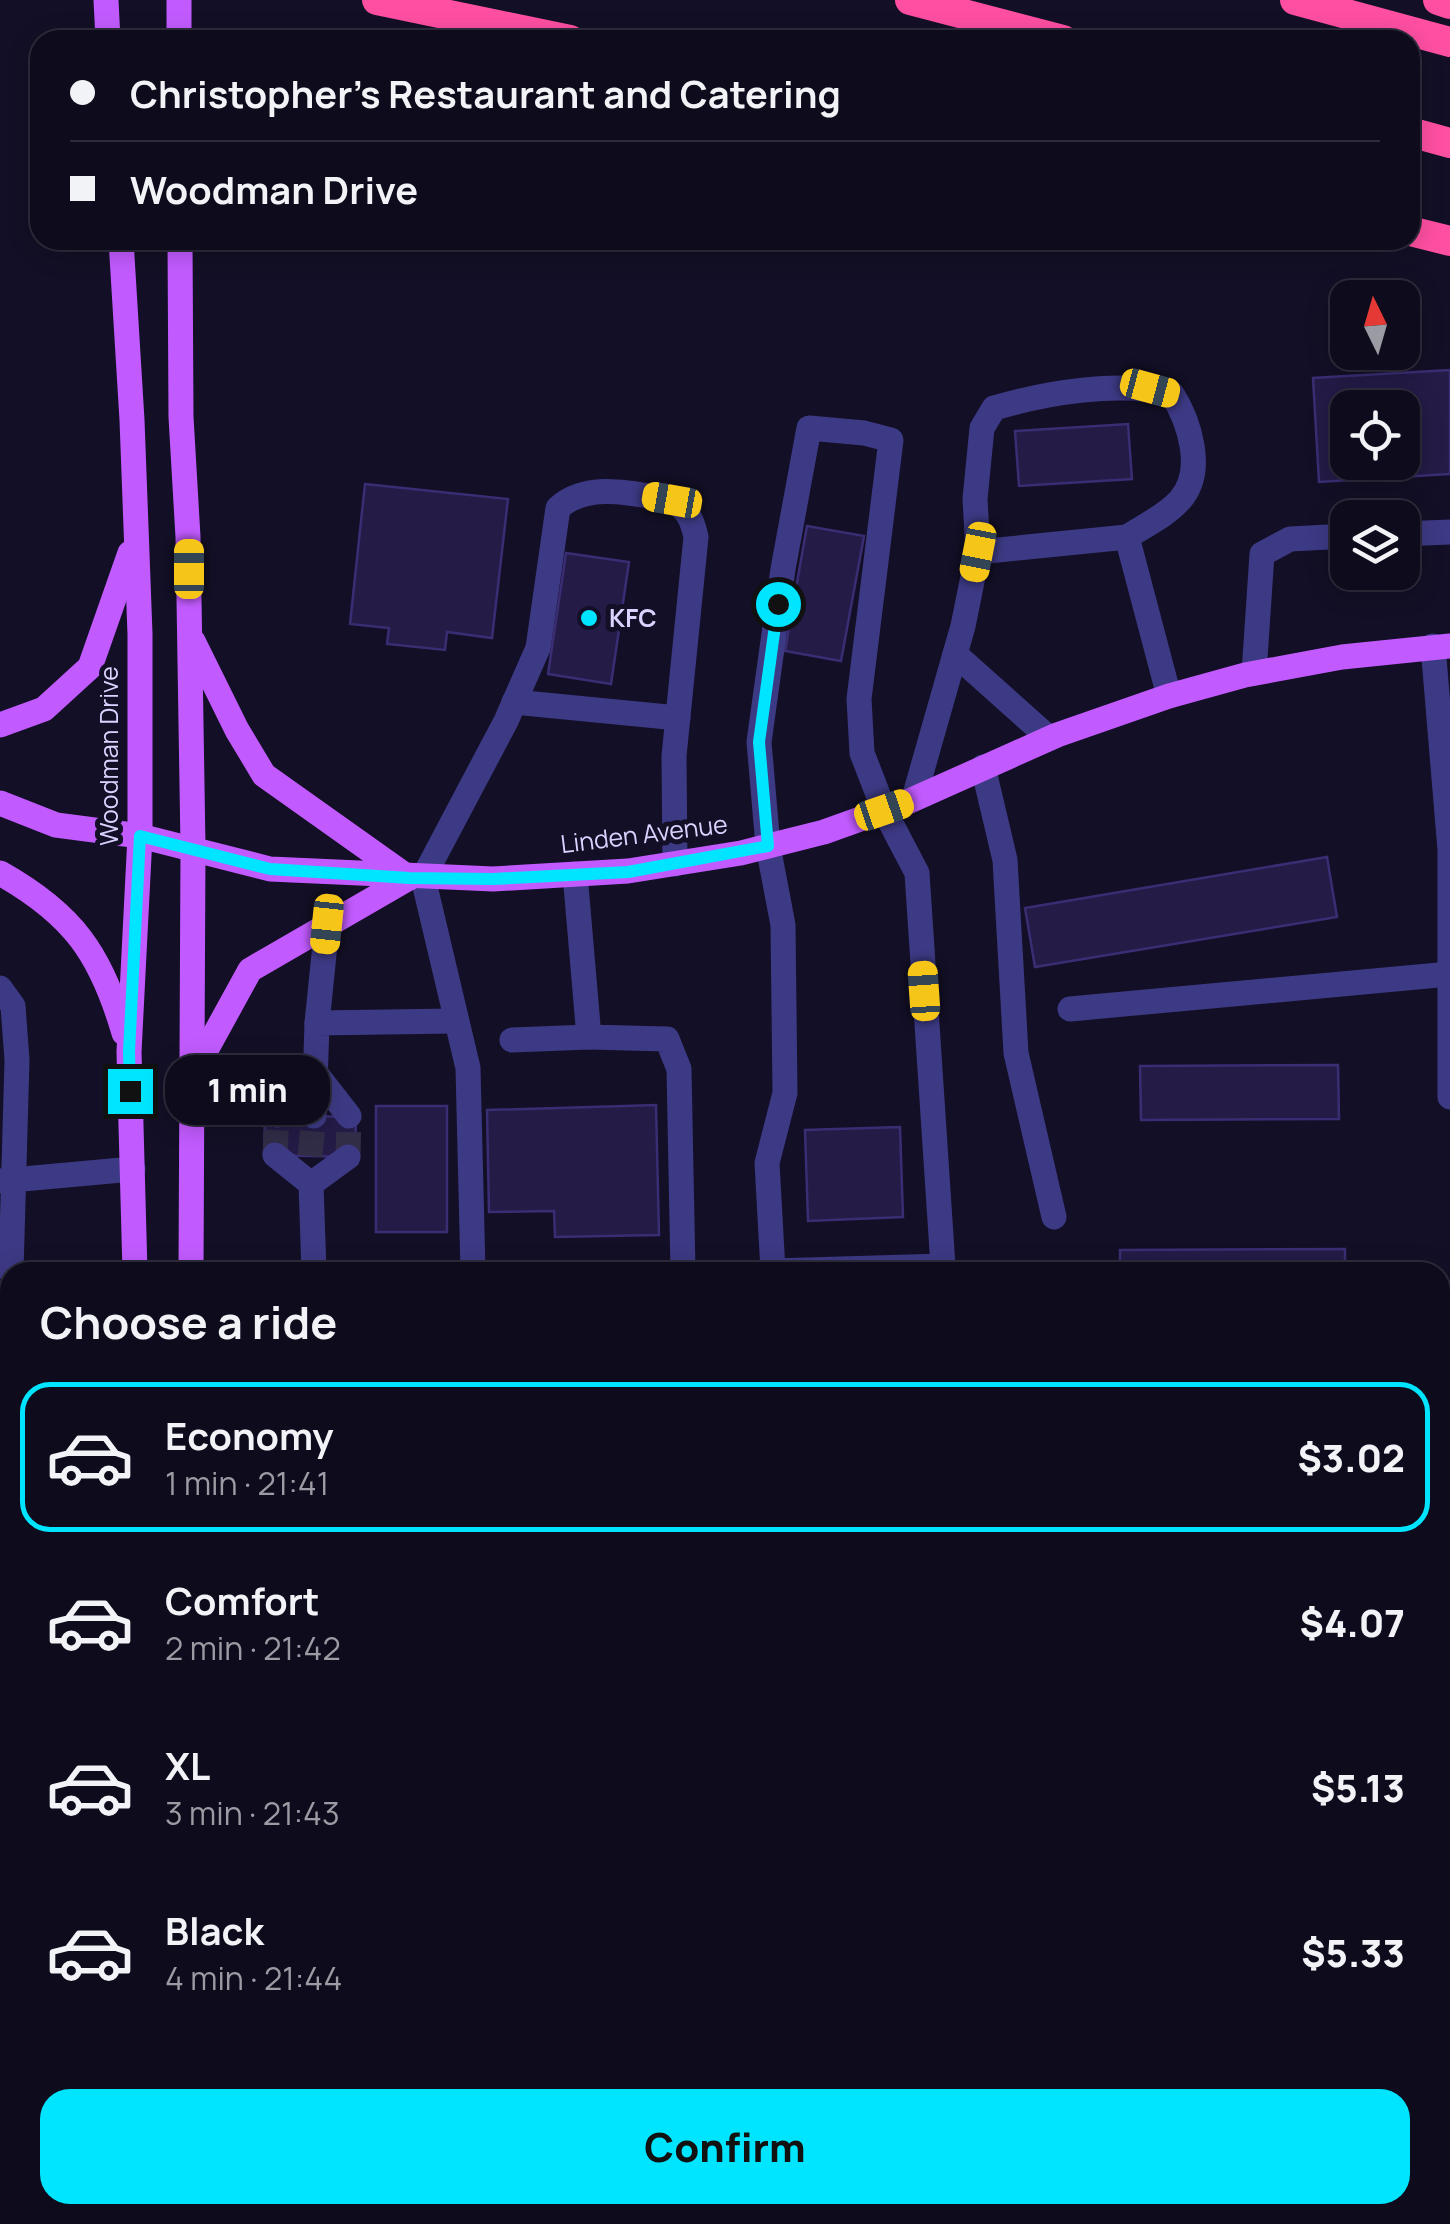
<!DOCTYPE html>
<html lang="en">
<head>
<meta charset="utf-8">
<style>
  body { margin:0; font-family:Manrope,sans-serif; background:#171425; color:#f1f3f6; height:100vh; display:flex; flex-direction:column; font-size:38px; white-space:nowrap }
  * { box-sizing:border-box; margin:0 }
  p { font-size:32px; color:#9b9ba3 }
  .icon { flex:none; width:55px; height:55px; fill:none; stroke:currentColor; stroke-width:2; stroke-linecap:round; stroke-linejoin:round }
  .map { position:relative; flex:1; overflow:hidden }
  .sheet { position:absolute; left:0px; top:1262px; width:1450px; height:962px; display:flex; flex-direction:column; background:#0e0b1c; border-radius:30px 30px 0 0; box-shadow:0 5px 25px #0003,0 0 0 2px #2e2b3b }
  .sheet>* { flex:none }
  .guide { position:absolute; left:30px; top:30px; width:1390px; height:220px; border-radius:30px; box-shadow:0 5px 25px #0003,0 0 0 2px #2e2b3b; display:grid; align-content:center; height:220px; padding:0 40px; background:#0e0b1c }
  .needle { width:65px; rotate:355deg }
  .fabs { position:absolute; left:1330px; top:280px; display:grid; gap:20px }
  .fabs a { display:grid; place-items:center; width:90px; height:90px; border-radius:20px; background:#0e0b1c; box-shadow:0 5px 25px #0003,0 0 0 2px #2e2b3b; font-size:50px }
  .end { position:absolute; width:45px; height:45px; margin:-22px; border:12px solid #00e5ff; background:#111; box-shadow:0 0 0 5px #111 }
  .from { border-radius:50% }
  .bubble { position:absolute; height:70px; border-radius:30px; background:#0e0b1c; box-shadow:0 5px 25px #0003,0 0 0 2px #2e2b3b; font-size:32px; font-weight:800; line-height:70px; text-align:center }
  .car { position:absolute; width:30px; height:60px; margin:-30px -15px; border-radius:12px; box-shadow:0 0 8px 2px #0007; background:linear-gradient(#f5c518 24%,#345 0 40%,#f5c518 0 76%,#345 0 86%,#f5c518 0) }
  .guide b { display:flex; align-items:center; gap:35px; height:95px; font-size:38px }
  .guide b+b { border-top:2px solid #2e2b3b }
  .guide i { width:25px; height:25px; background:#f1f3f6 }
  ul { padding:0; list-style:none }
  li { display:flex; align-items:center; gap:30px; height:150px; margin:0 20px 15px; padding:0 20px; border:5px solid transparent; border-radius:30px }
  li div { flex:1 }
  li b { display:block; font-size:38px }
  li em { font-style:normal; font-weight:800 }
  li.current { border-color:#00e5ff }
  li>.icon { width:90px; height:90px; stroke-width:1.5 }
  h2 { padding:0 40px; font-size:45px; line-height:120px }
  .primary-button { display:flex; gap:20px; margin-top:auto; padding:20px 40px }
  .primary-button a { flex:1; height:115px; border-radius:30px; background:#00e5ff; color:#111; font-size:40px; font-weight:800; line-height:115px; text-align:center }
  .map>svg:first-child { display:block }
</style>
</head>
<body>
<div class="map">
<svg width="1450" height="2224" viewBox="0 0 1450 2224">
  <rect width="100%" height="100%" fill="#130f26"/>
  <g fill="#241b47" stroke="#3b2d73" stroke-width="2.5" fill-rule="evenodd">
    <path d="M1450,370V474L1319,482L1313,378ZM1348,408H1402V462H1348Z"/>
    <path d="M1128,424L1132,479L1019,486L1015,431Z"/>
    <path d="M365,484L508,499L492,638L447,632L445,650L387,644L389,628L350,624Z"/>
    <path d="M807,526L864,536L841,661L785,651Z"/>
    <path d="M566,553L629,562L611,684L548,674Z"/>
    <path d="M1327,857L1337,917L1035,967L1025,908Z"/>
    <path d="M1338,1065L1339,1119L1141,1120L1140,1066Z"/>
    <path d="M656,1105L659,1235L555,1237L554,1211L489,1212L487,1110Z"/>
    <rect x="376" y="1106" width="71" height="126"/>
    <path d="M265,1115L356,1117L355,1157L264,1155Z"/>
    <path d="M900,1127L903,1217L808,1221L805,1130Z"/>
    <path d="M1345,1249V1272H1120V1250Z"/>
    <rect x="308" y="2215" width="188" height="9"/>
    <path d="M1242,2215H1293L1294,2224H1243Z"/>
  </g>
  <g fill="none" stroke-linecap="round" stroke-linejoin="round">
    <g stroke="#312d47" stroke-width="25" stroke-dasharray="25 12" stroke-linecap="butt">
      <path d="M275,1155L277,1115"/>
      <path d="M310,1156L314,1116"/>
      <path d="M348,1157L349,1116"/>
    </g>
    <g stroke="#3d3a85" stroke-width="25">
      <path d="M809,428L864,433L891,440L859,699L862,753L884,810L917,873L943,1266L773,1271L767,1163L785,1093L783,925L768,846L759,742L783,569Z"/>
      <path d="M1402,534L1450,532"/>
      <path d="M978,552L1127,537"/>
      <path d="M1433,646L1450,850V1097"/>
      <path d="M955,654L1049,738"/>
      <path d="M1254,673L1262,554L1290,539L1348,536"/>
      <path d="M514,702L678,718"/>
      <path d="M983,767L1005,860L1016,1053L1054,1217"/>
      <path d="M914,798L963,626L978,552L975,499L982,428L994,408C1045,393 1120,380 1172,394C1189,421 1206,471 1180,500C1167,515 1144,526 1127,537L1169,696"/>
      <path d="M575,874L589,1037L667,1039L679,1069L683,1272"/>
      <path d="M0,988L13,1006L17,1060L11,1272"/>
      <path d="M1070,1009L1450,974"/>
      <path d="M317,1023L327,925"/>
      <path d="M512,1040L589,1037"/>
      <path d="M314,1071L349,1116"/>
      <path d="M192,1075L314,1071L277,1115"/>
      <path d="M314,1116L317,1023L455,1021"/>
      <path d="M275,1155L311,1184L314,1272"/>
      <path d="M0,1181L133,1169"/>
      <path d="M311,1184L348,1157"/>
      <path d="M473,1272L468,1068L423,878L506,721L538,648L558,508C588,481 634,494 672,500C688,510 692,519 696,537L674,756L675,864"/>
      <path d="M0,1386L9,1351L10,1315"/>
      <path d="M0,1516H10"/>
      <path d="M0,1999H10"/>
      <path d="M677,2215V2224"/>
      <path d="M1447,2224L1450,1640"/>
    </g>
    <g stroke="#c25bff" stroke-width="25">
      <path d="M106,0L108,40"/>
      <path d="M179,0V40"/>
      <path d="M121,240L132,420L140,634V836L129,1052L135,1272"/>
      <path d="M180,240L181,417L188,537L193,847L191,1272"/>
      <path d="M193,641L237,730L264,775L409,878"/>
      <path d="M0,725L44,709L90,667L130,553"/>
      <path d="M0,803L56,825L140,836L270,869L493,879L628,871L741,853L824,832L905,803L1057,735L1169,696L1245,675L1342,657L1450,646"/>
      <path d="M0,873C73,914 101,954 124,1033"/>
      <path d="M194,1072L250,970L409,878"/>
      <path d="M175,2215V2224"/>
    </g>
    <g stroke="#ff4fa3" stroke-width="30">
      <path d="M377,0L570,40"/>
      <path d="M910,0L1063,40"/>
      <path d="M1295,0L1450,42"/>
      <path d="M1438,0L1450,4"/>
      <path d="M1410,132L1450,143"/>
      <path d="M1410,231L1450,241"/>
    </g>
  </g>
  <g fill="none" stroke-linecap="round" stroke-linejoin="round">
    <path stroke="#00e5ff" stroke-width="12" d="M130,1091L129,1052L140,836L270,869L409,878L493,879L628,872L768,846L759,742L778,604"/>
  </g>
  <circle fill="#00e5ff" stroke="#130f26" stroke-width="4" cx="589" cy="618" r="10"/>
  <g text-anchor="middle" stroke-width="10" stroke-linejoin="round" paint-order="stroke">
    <g font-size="25" font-weight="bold" fill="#d9d4ff" stroke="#130f26" text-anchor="start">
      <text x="609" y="627">KFC</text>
    </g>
    <g font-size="25" fill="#d9d4ff" stroke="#130f26">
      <text transform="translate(109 756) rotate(-90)" y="9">Woodman Drive</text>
      <text transform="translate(644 834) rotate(-7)" y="9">Linden Avenue</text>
    </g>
  </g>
</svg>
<div class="fabs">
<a><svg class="needle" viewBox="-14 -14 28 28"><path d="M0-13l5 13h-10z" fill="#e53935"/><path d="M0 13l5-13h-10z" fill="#9b9ba3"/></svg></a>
<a><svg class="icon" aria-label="locate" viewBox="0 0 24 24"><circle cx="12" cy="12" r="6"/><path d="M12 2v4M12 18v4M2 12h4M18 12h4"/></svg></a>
<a><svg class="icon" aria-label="layers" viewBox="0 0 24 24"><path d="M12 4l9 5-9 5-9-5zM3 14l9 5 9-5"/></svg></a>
</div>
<i class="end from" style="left:778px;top:604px"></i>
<i class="end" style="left:130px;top:1091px"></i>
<div class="bubble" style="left:165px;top:1055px;width:165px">1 min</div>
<i class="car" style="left:1150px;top:388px;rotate:105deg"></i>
<i class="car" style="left:672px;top:500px;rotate:280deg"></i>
<i class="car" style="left:978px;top:552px;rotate:191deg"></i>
<i class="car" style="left:189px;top:569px;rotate:0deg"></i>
<i class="car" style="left:884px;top:810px;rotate:71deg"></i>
<i class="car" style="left:327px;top:924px;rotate:186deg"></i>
<i class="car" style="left:924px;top:991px;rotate:356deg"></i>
<div class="guide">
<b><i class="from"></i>Christopher's Restaurant and Catering</b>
<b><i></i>Woodman Drive</b>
</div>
<section class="sheet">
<h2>Choose a ride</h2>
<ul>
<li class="current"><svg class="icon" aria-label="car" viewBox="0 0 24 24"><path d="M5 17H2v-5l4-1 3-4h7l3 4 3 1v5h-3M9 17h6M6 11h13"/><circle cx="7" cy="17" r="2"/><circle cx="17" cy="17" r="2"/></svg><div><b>Economy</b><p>1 min · 21:41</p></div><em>$3.02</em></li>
<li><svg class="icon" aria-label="car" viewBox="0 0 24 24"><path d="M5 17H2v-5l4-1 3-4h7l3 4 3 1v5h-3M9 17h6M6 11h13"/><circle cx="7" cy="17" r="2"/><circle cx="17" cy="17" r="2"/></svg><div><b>Comfort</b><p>2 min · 21:42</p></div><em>$4.07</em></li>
<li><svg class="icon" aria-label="car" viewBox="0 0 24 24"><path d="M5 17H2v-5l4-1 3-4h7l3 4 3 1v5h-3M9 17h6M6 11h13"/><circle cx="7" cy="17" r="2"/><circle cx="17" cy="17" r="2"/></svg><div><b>XL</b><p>3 min · 21:43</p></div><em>$5.13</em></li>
<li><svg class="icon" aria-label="car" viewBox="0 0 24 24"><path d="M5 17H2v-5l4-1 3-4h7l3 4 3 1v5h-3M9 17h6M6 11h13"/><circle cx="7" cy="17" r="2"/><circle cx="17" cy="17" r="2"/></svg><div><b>Black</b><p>4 min · 21:44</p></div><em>$5.33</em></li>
</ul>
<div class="primary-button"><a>Confirm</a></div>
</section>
</div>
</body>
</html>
